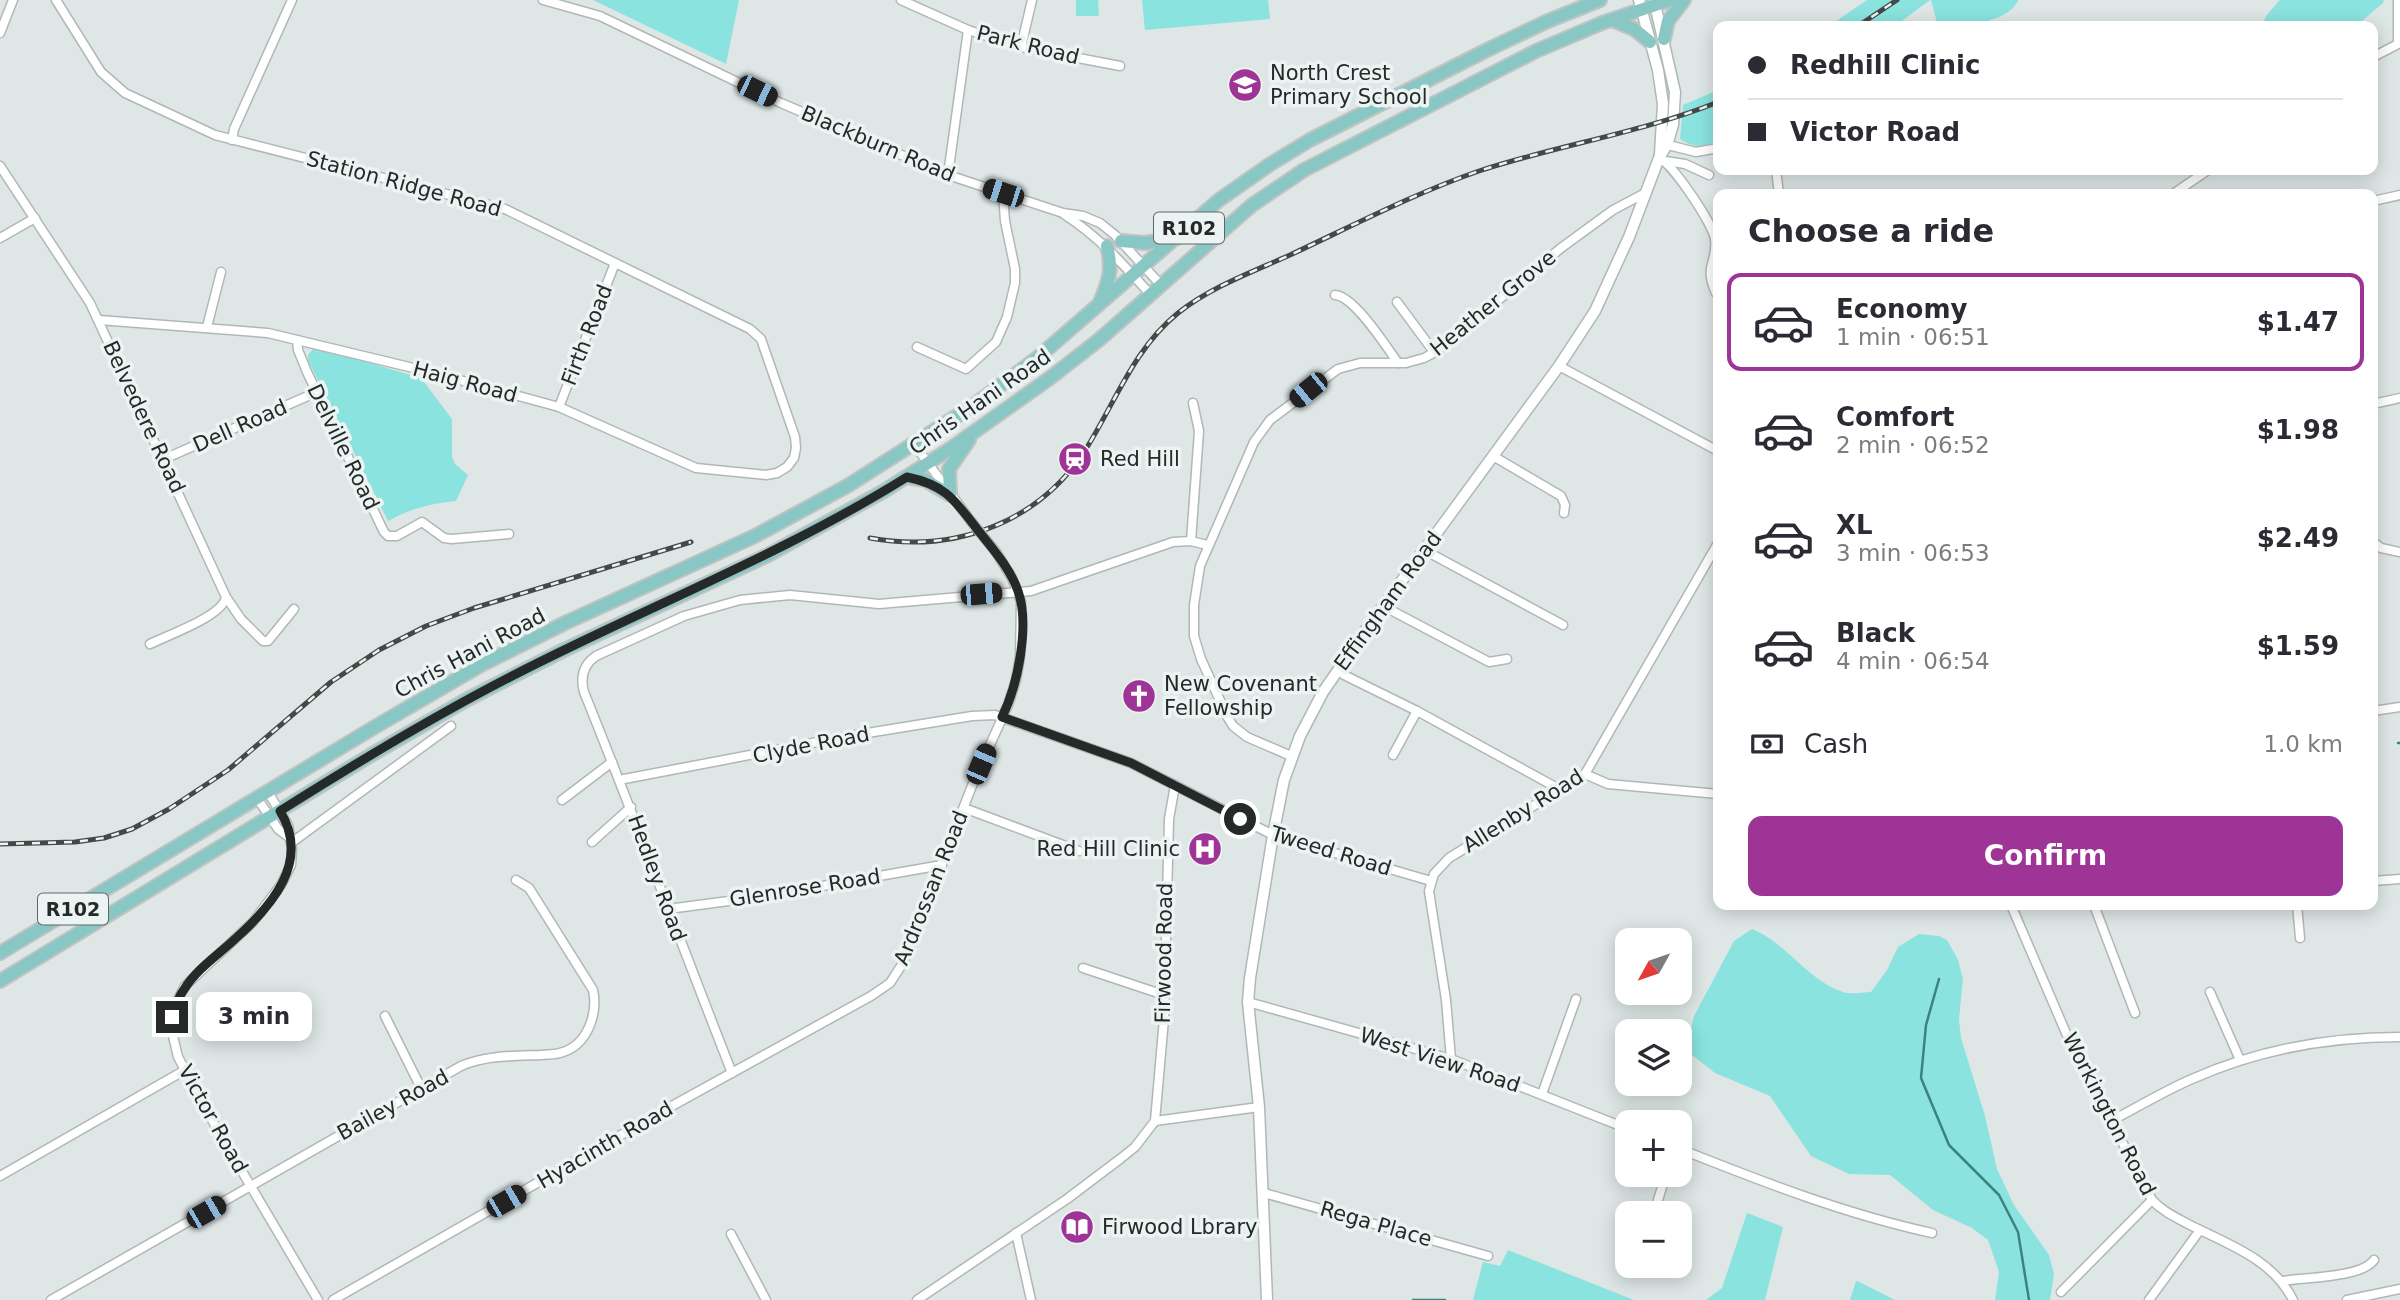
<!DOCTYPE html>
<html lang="en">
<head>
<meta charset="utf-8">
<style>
  body { margin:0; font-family:"DejaVu Sans",sans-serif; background:#f7f7f7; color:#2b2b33; height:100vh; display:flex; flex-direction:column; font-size:26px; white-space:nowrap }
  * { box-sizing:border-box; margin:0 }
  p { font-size:23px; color:#7c7c81 }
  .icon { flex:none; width:38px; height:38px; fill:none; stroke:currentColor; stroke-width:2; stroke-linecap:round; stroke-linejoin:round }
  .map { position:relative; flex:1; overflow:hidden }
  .side { position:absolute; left:1713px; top:189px; width:665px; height:721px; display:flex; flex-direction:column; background:#fff; border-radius:14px; box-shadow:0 4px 18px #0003 }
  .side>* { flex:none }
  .hud { position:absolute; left:1713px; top:21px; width:665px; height:154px; border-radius:14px; box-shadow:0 4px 18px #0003; display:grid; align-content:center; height:154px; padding:0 35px; background:#fff }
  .needle { width:46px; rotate:230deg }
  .controls { position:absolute; left:1615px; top:928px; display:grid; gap:14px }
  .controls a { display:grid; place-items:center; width:77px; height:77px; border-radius:14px; background:#fff; box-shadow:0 4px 18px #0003; font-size:35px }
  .end { position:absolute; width:32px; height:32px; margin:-16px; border:9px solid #252928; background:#fff; box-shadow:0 0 0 4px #fff }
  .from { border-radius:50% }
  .bubble { position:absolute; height:49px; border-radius:14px; background:#fff; box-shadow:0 4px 18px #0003; font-size:23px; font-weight:700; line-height:49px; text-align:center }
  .car { position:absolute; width:21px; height:42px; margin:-21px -10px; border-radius:9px; box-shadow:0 0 5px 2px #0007; background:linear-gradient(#222 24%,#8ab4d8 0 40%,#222 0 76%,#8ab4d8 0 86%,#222 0) }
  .hud b { display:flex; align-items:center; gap:24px; height:66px; font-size:26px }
  .hud b+b { border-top:2px solid #e1e1e2 }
  .hud i { width:18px; height:18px; background:#2b2b33 }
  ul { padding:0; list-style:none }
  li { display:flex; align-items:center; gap:21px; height:98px; margin:0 14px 10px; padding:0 21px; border:4px solid transparent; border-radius:14px }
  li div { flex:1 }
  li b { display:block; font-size:26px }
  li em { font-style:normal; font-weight:700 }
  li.selected { border-color:#9e3495 }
  li>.icon { width:63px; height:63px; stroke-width:1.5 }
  h2 { padding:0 35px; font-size:32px; line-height:84px }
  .pay { display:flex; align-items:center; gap:18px; height:77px; padding:0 35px; font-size:26px }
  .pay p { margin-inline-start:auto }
  .primary-button { display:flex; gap:14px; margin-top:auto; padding:14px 35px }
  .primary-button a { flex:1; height:80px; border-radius:14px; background:#9e3495; color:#fff; font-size:28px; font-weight:700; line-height:80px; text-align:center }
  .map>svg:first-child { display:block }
</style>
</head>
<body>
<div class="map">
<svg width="2400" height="1300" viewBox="0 0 2400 1300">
  <rect width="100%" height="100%" fill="#dee6e6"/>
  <g fill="#8be3df">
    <path d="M593,0H739L726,64Z"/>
    <path d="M1076,0H1098L1099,16H1076Z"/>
    <path d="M1142,0H1268L1270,19L1145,30Z"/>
    <path d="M1867,0H1930L1895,26H1829Z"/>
    <path d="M1931,0H2018V1C2006,24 1962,26 1938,26Z"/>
    <path d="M2280,0H2383L2384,2L2356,26H2262L2266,16Z"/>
    <path d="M1718,90V140C1702,147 1696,149 1680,139L1683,105Z"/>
    <path d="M319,348L421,378L452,419V457L455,464L468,475L456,501C431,503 410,509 388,521L308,360V355L313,349Z"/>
    <path d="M1752,929C1787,943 1807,980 1843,992C1851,995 1863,992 1871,992L1887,970L1898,947L1919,934L1939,936L1947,940L1958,960L1963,979L1959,1019L1961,1038L1985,1116L1997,1169L2014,1205L2049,1255L2054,1274L2050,1300H1995L1999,1272L1988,1240L1972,1228L1933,1210L1890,1175L1849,1174L1811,1156L1770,1096L1715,1073L1691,1054L1687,1045L1694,1016L1734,941Z"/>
    <path d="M1747,1213L1783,1227L1765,1300H1706L1722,1288Z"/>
    <path d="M1508,1250L1634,1300H1473L1483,1262L1500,1266Z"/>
    <path d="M1856,1281H1857L1895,1300H1850Z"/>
  </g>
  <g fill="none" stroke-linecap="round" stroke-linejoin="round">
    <g stroke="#3c8380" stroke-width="2.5">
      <path d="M2398,743H2400"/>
      <path d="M1939,979L1926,1025L1921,1078L1949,1145L1999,1195L2018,1232L2029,1300"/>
      <path d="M1413,1300H1445"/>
    </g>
    <g stroke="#b0b8b7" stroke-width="11">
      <g id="minor">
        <path d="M56,0L101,72L125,93L215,135L505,209L750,329L761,339L795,437L796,448L794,458L787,467L777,473L766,475L696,468L559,407L430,372L268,333L99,320"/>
        <path d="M543,0L600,16L781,103L948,175L1063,213L1083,216L1100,223L1115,235L1161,285"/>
        <path d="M901,0L968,30L1021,47L1120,66"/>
        <path d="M0,33L13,0"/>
        <path d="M2398,43V0"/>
        <path d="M1021,47L1032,0"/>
        <path d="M2373,57L2400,43"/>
        <path d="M232,140L234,129L292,0"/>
        <path d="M1664,144L1696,152L1718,148"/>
        <path d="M1659,158C1673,164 1713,224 1715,239C1718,264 1703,264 1716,293"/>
        <path d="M1665,161L1685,164L1709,175"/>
        <path d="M0,166L90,303L226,597C223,616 168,635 150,644"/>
        <path d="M1776,170L1779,194"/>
        <path d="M948,175L968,30"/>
        <path d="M2173,194L2208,170"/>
        <path d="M2373,201L2400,195"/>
        <path d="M1065,215C1099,237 1123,264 1150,294"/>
        <path d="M0,238L35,218"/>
        <path d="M1335,295C1354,296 1386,346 1398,363"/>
        <path d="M1397,302L1434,352"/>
        <path d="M207,327L221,272"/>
        <path d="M297,340L298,350L307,372L384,532L388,536H397L422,522L444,538L452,539L509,534"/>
        <path d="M917,347L966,369L996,342L1007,317L1015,283V269L1005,221L1003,193"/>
        <path d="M1559,366L1718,451"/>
        <path d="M2373,404L2400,398"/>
        <path d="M559,407L615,263"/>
        <path d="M914,444L970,520"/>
        <path d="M1493,456L1561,496L1565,505L1564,513"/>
        <path d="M164,459L317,392"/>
        <path d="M1191,541L1199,431L1193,403"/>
        <path d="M2373,542L2381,548L2400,552"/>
        <path d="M1424,550L1563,625"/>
        <path d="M226,597L241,619L263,641H268L294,609"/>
        <path d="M1383,606L1489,662L1507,659"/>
        <path d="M1344,675L1417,711L1561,790"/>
        <path d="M2373,711L2400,707"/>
        <path d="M1393,755L1417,711"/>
        <path d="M1291,756L1247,737L1233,726L1228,718L1201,659L1194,636V605L1200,566L1254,442L1270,420L1338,369L1360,363H1406L1424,358L1437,351L1561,248L1613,210L1647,192"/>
        <path d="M1585,774L1608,784L1718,794"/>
        <path d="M619,780L849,736L972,716L995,715L1131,763L1273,835L1431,881"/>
        <path d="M268,792L288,825L292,849L291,865L281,885L253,922L185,986L177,1001L172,1017L173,1036L178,1057L217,1129L318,1300"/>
        <path d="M257,798L278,829L290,838"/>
        <path d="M562,800L612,762"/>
        <path d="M964,808L1079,851"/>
        <path d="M592,842L631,807"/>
        <path d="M291,843L451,726"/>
        <path d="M2373,881L2400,879"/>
        <path d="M2011,905L2066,1033L2152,1200C2162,1211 2175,1217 2188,1224C2227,1244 2273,1259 2293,1300"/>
        <path d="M2094,905L2135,1013"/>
        <path d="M2297,905L2300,938"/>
        <path d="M668,909L759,897L942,865"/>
        <path d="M1083,968L1164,995"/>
        <path d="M2210,992L2240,1060"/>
        <path d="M1248,1002L1451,1059L1628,1129"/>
        <path d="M385,1016L421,1088"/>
        <path d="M1451,1059L1446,1000L1429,891L1434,874L1449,858L1585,774L1718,543"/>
        <path d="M732,1073C682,946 635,818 584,692C580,677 583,665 596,656L684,616L740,600L790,595L879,604L1031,591L1173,542L1191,541L1207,545"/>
        <path d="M1542,1094L1576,999"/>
        <path d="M1155,1121L1259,1107"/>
        <path d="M2111,1121C2138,1107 2164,1091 2192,1079C2259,1049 2327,1037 2400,1037"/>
        <path d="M1680,1149C1763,1182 1845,1214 1932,1233"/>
        <path d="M0,1176L185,1070"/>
        <path d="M1264,1193L1488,1256"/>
        <path d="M1654,1213L1666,1174"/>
        <path d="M1016,1233L1031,1300"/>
        <path d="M731,1234L766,1300"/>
        <path d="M2283,1281C2306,1277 2361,1278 2374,1260"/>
        <path d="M2061,1292L2152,1200"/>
        <path d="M51,1300L461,1066C486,1055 515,1056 541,1055C548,1054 556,1055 563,1052C588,1044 598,1013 593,990L529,888L516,880"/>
        <path d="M333,1300L661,1112L871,996L890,983L903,963L975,778L1008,705L1016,680L1020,657L1021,602L1012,578L996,552"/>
        <path d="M917,1300L1067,1199L1120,1159L1135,1147L1155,1121L1164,1019L1169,819L1175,785"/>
        <path d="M2149,1300L2200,1230"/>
        <path d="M2347,1300L2400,1289"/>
      </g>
    </g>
    <g stroke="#b0b8b7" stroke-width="13">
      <g id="tertiary">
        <path d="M1639,0L1658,70L1663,104L1660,154"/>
        <path d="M1267,1300L1259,1107L1248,1002L1250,978L1273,835L1284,780L1300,736L1323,692L1370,624L1559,366L1595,311L1629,237L1659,158L1667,145L1673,125L1675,92L1654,0"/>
      </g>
    </g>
    <g stroke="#c2c3c3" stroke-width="16">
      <g id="primary">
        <path d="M1612,20L1634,29L1650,42"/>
        <path d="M1664,39L1668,21L1684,0"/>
        <path d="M1121,241L1145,243L1177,238"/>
        <path d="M1100,302C1109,282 1113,268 1107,246"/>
        <path d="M907,477L925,480L950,495"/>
        <path d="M950,495L949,469L969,440"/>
        <path d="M0,953L373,728L481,665L565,623L755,536L849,485L974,405L1036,359L1219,200L1269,165L1310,140L1487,50L1548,21L1600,0"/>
        <path d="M0,981L371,755L466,700L564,650L768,555L884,491L950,449L1050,378L1100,339L1252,205L1304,170L1536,51L1602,23L1670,0"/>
      </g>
    </g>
    <use href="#minor" stroke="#fff" stroke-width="8"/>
    <use href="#tertiary" stroke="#fff" stroke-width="10"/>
    <use href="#primary" stroke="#89c7c4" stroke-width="12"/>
    <g stroke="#444948" stroke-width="5">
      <g id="rail">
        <path d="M1858,26L1897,0"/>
        <path d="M870,538C957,554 1043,521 1089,444C1117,398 1135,348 1178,313C1211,287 1252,272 1290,255C1352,226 1415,193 1479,171C1558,145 1641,133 1718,102"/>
        <path d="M0,844L75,842L104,838L132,829L169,809L228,770L331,682L379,650L426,626L474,608L691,542"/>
      </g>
    </g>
    <use href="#rail" stroke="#ebf4f3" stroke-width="2.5" stroke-dasharray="8" stroke-linecap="butt"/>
    <g stroke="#b0b8b7" stroke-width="11" stroke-linecap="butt">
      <path id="minor-bridge" d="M970,520L996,552"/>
    </g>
    <use href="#minor-bridge" stroke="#fff" stroke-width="8"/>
  </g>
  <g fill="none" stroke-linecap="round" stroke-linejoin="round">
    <path stroke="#252928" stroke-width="9" d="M172,1017C175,1007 178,997 185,988C197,969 218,955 235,939C272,906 311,861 280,811C356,763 434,716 514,675C644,608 782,555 907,477C945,485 954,499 977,529C992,548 1010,568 1018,591C1030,625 1018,685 1002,717L1131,763L1240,819"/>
  </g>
  <defs>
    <g id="school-disc" transform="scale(1.75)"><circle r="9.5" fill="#9e3495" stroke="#ebf4f3"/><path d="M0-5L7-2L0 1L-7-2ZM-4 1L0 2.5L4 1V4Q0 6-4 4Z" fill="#fff"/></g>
    <g id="station-disc" transform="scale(1.75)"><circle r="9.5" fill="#9e3495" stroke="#ebf4f3"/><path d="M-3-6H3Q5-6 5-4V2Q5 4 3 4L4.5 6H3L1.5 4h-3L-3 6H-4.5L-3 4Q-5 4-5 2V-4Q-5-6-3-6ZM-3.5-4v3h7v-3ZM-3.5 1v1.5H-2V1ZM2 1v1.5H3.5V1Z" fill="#fff"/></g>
    <g id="church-disc" transform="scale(1.75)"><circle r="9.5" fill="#9e3495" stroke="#ebf4f3"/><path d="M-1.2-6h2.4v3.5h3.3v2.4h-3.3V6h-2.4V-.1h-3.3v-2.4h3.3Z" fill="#fff"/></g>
    <g id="hospital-disc" transform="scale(1.75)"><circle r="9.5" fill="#9e3495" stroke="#ebf4f3"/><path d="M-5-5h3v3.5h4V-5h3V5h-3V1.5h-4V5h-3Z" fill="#fff"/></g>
    <g id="library-disc" transform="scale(1.75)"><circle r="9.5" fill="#9e3495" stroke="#ebf4f3"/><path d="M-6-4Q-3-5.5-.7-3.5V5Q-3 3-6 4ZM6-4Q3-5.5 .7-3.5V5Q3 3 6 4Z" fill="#fff"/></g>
  </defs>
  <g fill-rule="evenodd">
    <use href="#school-disc" x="1245" y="85"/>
    <use href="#station-disc" x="1075" y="459"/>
    <use href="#church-disc" x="1139" y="696"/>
    <use href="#hospital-disc" x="1205" y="849"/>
    <use href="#library-disc" x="1077" y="1227"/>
  </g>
  <g text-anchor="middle" stroke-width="7" stroke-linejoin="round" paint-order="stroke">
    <g fill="#ebf4f3" stroke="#606665" stroke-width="2">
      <rect x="1154" y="212.5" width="70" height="31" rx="5"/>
      <rect x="38" y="893.5" width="70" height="31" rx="5"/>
    </g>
    <g font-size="19" font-weight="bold" fill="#252928">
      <text x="1189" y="235">R102</text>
      <text x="73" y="916">R102</text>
    </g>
    <g font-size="21" fill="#252928" stroke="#ebf4f3">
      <text transform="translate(1028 45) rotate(14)" y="7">Park Road</text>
      <text transform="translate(878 144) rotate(23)" y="7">Blackburn Road</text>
      <text transform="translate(404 184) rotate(15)" y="7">Station Ridge Road</text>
      <text transform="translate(1493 303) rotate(-39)" y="7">Heather Grove</text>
      <text transform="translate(587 335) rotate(-69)" y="7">Firth Road</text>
      <text transform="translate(465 382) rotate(15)" y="7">Haig Road</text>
      <text transform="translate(980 402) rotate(-35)" y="7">Chris Hani Road</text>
      <text transform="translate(144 417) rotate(65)" y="7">Belvedere Road</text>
      <text transform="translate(240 426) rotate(-24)" y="7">Dell Road</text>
      <text transform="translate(343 447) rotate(64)" y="7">Delville Road</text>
      <text transform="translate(1388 601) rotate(-54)" y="7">Effingham Road</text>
      <text transform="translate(470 653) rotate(-28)" y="7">Chris Hani Road</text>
      <text transform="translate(811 745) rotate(-11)" y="7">Clyde Road</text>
      <text transform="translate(1523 811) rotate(-32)" y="7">Allenby Road</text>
      <text transform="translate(1331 851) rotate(17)" y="7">Tweed Road</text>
      <text transform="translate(657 878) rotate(70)" y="7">Hedley Road</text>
      <text transform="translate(805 888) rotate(-9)" y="7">Glenrose Road</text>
      <text transform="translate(931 888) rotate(-68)" y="7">Ardrossan Road</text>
      <text transform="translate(1164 953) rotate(-89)" y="7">Firwood Road</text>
      <text transform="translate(1440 1060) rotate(18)" y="7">West View Road</text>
      <text transform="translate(393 1105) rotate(-29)" y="7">Bailey Road</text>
      <text transform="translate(2109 1114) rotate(63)" y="7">Workington Road</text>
      <text transform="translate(213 1119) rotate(61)" y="7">Victor Road</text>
      <text transform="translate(605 1145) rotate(-30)" y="7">Hyacinth Road</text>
      <text transform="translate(1376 1224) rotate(16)" y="7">Rega Place</text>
    </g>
    <g font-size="21" fill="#252928" stroke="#ebf4f3" text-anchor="start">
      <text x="1270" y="80">North Crest<tspan x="1270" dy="24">Primary School</tspan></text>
      <text x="1100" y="466">Red Hill</text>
      <text x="1164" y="691">New Covenant<tspan x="1164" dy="24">Fellowship</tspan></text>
      <text x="1180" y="856" text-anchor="end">Red Hill Clinic</text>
      <text x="1102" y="1234">Firwood Lbrary</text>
    </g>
  </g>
</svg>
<div class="controls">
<a><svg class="needle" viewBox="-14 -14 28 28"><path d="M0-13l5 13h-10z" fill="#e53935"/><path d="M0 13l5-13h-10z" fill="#7c7c81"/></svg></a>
<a><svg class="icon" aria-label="layers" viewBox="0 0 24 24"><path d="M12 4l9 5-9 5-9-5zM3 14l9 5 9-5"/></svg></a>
<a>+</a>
<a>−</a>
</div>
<i class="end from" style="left:1240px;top:819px"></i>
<i class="end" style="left:172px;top:1017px"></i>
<div class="bubble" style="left:196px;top:992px;width:116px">3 min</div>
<i class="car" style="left:757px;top:91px;rotate:116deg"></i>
<i class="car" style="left:1003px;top:193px;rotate:288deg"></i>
<i class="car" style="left:1308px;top:390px;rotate:231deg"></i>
<i class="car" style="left:981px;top:594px;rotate:85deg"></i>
<i class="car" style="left:981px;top:764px;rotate:23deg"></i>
<i class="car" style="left:506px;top:1201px;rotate:60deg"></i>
<i class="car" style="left:206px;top:1212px;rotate:60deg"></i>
<div class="hud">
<b><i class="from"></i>Redhill Clinic</b>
<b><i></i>Victor Road</b>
</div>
<section class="side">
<h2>Choose a ride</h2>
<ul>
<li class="selected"><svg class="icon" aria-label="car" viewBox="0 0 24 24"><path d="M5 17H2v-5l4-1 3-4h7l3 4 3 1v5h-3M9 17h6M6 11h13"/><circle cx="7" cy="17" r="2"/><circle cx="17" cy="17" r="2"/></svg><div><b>Economy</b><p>1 min · 06:51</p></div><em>$1.47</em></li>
<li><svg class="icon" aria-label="car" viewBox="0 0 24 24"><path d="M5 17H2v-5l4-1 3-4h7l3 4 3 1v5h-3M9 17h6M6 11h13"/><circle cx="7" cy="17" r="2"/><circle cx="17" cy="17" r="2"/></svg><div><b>Comfort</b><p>2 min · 06:52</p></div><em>$1.98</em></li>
<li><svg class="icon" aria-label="car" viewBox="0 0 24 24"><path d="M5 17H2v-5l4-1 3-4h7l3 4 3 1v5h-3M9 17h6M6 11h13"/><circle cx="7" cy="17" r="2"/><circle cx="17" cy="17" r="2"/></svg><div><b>XL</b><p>3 min · 06:53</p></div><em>$2.49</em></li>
<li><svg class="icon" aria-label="car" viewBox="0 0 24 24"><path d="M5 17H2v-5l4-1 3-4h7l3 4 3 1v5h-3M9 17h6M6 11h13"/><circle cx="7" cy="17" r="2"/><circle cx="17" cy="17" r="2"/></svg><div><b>Black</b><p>4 min · 06:54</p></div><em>$1.59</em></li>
</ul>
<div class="pay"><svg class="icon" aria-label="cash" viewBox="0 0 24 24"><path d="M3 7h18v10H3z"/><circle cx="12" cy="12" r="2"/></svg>Cash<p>1.0 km</p></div>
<div class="primary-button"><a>Confirm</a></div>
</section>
</div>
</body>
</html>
